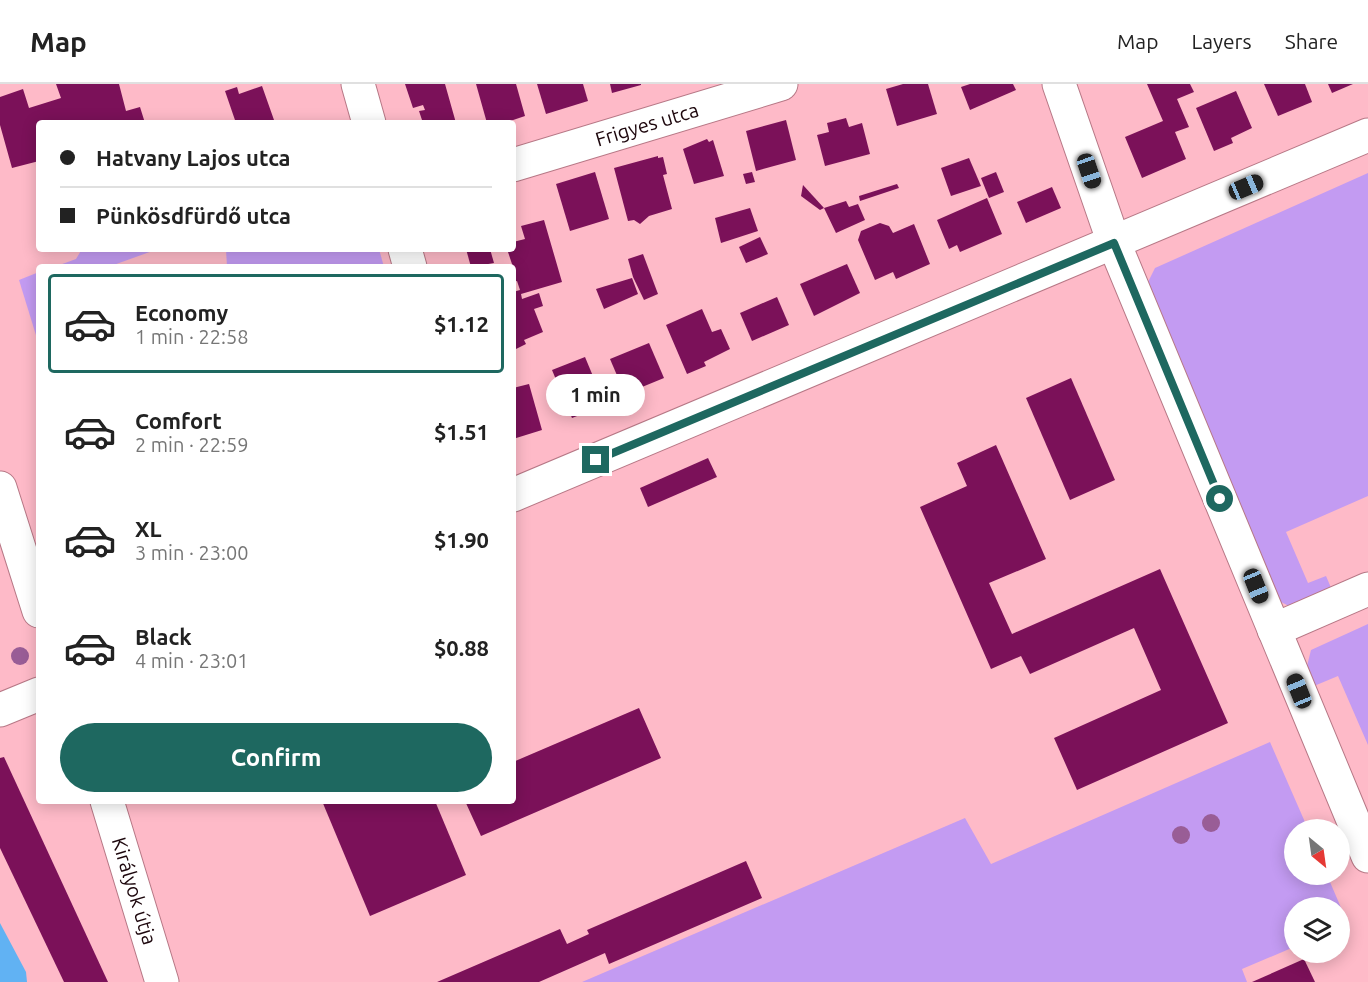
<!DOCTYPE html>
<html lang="en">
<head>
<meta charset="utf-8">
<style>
  body { margin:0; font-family:Ubuntu,sans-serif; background:#f6f6f6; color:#222; height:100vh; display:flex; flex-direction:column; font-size:22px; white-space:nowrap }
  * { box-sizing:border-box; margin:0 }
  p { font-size:20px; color:#767676 }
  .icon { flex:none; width:33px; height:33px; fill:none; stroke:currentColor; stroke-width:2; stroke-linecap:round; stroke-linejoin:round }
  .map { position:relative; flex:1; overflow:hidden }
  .details { position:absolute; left:36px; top:180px; width:480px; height:540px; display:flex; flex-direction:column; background:#fff; border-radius:6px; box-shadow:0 3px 15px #0003 }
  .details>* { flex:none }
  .banner { position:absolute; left:36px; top:36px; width:480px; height:132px; border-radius:6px; box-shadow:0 3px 15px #0003; display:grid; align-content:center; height:132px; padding:0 24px; background:#fff }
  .needle { width:39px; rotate:151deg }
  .controls { position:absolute; left:1284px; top:735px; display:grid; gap:12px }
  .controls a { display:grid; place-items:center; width:66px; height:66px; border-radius:50%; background:#fff; box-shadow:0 3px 15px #0003; font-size:30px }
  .end { position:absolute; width:27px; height:27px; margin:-14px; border:8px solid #1e6860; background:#fff; box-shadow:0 0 0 3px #fff }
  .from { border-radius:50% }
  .bubble { position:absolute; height:42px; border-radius:21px; background:#fff; box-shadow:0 3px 15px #0003; font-size:20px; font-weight:700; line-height:42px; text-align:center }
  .car { position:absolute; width:18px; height:36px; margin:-18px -9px; border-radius:8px; box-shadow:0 0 4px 2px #0007; background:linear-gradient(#222 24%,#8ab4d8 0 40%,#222 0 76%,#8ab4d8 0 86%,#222 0) }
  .banner b { display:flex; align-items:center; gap:21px; height:57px; font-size:22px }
  .banner b+b { border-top:2px solid #e0e0e0 }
  .banner i { width:15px; height:15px; background:#222 }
  ul { padding:10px 0 0; list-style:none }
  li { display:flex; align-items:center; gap:18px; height:99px; margin:0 12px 9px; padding:0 12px; border:3px solid transparent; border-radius:6px }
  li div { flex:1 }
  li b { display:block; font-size:22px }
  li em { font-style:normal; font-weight:700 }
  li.selected { border-color:#1e6860 }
  li>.icon { width:54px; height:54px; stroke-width:1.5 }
  .button { display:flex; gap:12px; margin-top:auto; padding:12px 24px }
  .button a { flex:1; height:69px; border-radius:36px; background:#1e6860; color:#fff; font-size:24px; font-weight:700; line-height:69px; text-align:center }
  header { display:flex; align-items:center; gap:36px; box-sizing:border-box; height:84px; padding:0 30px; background:#fff; border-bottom:2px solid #e0e0e0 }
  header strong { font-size:28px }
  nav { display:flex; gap:33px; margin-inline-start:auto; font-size:21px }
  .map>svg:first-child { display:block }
</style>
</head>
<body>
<header>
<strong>Map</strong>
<nav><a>Map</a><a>Layers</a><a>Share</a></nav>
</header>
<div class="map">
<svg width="1368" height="898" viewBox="0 0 1368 898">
  <rect width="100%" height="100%" fill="#febac8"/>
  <g fill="#c39bf2">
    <path d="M1368,89V412L1286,448L1308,499L1326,492L1332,506L1295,525L1271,513L1144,206L1155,184Z"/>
    <path d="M82,165H158L108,183H54L76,175Z"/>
    <path d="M226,165H379L384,183H227Z"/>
    <path d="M39,188V261L19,196Z"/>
    <path d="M1368,540V661L1338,592L1314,602L1307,582L1311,566Z"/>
    <path d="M1270,658L1308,745L1294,746V790L1327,791L1348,840L1340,844V824H1294V863L1242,885L1247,898H582L965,734L991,780Z"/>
  </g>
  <path fill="#61b2f3" d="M0,839L26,888L27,898H0Z"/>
  <g fill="#7b1159">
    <path d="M56,0H119L126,27L140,23L145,39H39V77L12,84L0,41V13L23,5L29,24L61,14Z"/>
    <path d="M405,0H445L456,39H423L419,27L425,26L423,21L413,24Z"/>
    <path d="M476,0H516L525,32L504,39H487Z"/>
    <path d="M537,0H583L588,17L546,30Z"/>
    <path d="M610,0H641V1L612,9Z"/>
    <path d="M903,0H928L937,30L897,42L886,5Z"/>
    <path d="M970,0H1013L1016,6L970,26L961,3Z"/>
    <path d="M1147,0H1190L1194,8L1177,15L1189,43L1175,48L1186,75L1142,94L1125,53L1163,37Z"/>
    <path d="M1264,0H1305L1312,18L1278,32Z"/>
    <path d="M1328,0H1353L1332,9Z"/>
    <path d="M262,2L274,36L265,39H236L225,7L237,3L239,10Z"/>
    <path d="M1236,7L1252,44L1231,54L1233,59L1214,67L1196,24Z"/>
    <path d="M846,34L849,43L862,39L870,70L825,82L817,51L829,48L827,39Z"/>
    <path d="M786,36L796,76L756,87L746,47Z"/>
    <path d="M707,55L709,58L713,56L724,92L694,100L683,65Z"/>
    <path d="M658,72V74L663,73L667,90L663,91L672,125L649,132L640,140L634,136L628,137L614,84Z"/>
    <path d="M969,74L981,102L951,112L941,84Z"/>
    <path d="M595,88L609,135L570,147L556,100Z"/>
    <path d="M752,88L755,98L746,100L743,90Z"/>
    <path d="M996,88L1004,108L989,114L981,94Z"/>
    <path d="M897,100L899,104L860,117L859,112Z"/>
    <path d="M803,101L824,124L820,126L801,112Z"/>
    <path d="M1052,103L1061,124L1026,139L1017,118Z"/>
    <path d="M987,114L1002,150L960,168L957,161L949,165L937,136Z"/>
    <path d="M846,117L849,123L858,120L865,136L836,149L824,124Z"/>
    <path d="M750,124L758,147L721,159L715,134Z"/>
    <path d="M544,136L562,198L521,210L522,215L539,209L543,222L534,225L543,248L524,256L526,260L514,266L513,208L520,206L517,197L513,198V183L507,165H513V158L525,155L521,142Z"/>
    <path d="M880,139L889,142L893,149L914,140L930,180L896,195L893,188L875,196L858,156L861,147Z"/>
    <path d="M760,153L768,170L746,179L739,163Z"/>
    <path d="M466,165H490L494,179L471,183Z"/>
    <path d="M643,170L658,210L644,216L633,193L628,175Z"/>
    <path d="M847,180L860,209L814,232L800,200Z"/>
    <path d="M632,194L638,210L604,225L596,205Z"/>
    <path d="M777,213L789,241L752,257L740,229Z"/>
    <path d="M702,225L712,248L721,245L730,265L704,278L706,282L687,290L666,241Z"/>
    <path d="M649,259L664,294L625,310L610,275Z"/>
    <path d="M585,273L605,321L572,334L552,286Z"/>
    <path d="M1071,294L1115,396L1070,416L1026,314Z"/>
    <path d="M529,300L542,346L513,355V304Z"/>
    <path d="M996,361L1046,475L989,499L1012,550L1160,485L1228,639L1077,706L1054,654L1161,606L1134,544L1030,590L1021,572L991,585L920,423L967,402L957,379Z"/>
    <path d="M708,374L717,393L648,423L640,404Z"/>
    <path d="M639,624L661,674L481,752L465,717H513V678Z"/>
    <path d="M4,673L108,898H64L0,764V674Z"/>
    <path d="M322,717H435L466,791L370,832Z"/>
    <path d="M746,777L762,814L609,880L605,869L539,898H437L560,845L567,860L589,850L587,846Z"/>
    <path d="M1304,875L1315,898H1252Z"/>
  </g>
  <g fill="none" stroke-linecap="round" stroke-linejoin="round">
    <g stroke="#b77886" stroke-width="35">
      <g id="minor">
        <path d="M358,0L369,39"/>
        <path d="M1059,0L1114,159L1368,772"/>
        <path id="s1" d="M513,81L781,0"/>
        <path d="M405,165L410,183"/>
        <path d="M0,404L39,527"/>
        <path d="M513,411L1368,51"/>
        <path d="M1274,546L1368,505"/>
        <path d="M0,626L39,610"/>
        <path id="s2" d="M107,717L162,898"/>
      </g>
    </g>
    <use href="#minor" stroke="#fff" stroke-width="33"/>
  </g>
  <g fill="#995d96">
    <circle cx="20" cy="572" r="9"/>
    <circle cx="1211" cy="739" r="9"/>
    <circle cx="1181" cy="751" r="9"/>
  </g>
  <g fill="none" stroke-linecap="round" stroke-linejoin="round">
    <path stroke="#1e6860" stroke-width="8" d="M596,376L1114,159L1220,415"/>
  </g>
  <g text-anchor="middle" stroke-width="6" stroke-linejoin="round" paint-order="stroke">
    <g font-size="20" fill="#1c060c" stroke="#febac8">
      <text dy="7" stroke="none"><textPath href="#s1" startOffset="140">Frigyes utca</textPath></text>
      <text dy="7" stroke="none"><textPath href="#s2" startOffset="94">Királyok útja</textPath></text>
    </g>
  </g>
</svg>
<div class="controls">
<a><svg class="needle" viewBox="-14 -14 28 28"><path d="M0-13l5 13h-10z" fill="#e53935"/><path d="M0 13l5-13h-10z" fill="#767676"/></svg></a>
<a><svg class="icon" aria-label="layers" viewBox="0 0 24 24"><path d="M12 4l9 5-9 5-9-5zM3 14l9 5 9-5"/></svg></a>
</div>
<i class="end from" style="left:1220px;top:415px"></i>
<i class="end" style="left:596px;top:376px"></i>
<div class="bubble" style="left:546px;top:290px;width:99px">1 min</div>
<i class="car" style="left:1089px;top:87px;rotate:161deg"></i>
<i class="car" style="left:1246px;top:103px;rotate:67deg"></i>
<i class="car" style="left:1256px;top:502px;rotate:158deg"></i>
<i class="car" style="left:1299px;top:607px;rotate:338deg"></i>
<div class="banner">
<b><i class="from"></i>Hatvany Lajos utca</b>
<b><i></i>Pünkösdfürdő utca</b>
</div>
<section class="details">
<ul>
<li class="selected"><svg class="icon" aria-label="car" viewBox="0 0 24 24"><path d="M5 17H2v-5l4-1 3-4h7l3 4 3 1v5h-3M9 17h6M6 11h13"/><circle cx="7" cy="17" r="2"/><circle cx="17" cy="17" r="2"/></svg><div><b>Economy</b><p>1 min · 22:58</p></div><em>$1.12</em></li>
<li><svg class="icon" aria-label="car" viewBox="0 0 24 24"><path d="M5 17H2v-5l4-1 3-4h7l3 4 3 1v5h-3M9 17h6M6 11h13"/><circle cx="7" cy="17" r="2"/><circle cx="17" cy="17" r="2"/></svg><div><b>Comfort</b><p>2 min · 22:59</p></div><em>$1.51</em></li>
<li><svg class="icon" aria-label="car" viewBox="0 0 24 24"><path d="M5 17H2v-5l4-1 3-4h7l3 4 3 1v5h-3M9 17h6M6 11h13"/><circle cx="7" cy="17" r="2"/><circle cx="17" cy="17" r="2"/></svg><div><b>XL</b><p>3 min · 23:00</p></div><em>$1.90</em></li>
<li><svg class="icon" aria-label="car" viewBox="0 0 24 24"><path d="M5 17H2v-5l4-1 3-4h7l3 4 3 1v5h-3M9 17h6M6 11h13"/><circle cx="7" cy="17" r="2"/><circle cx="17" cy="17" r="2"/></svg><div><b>Black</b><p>4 min · 23:01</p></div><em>$0.88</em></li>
</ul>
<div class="button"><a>Confirm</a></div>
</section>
</div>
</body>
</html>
